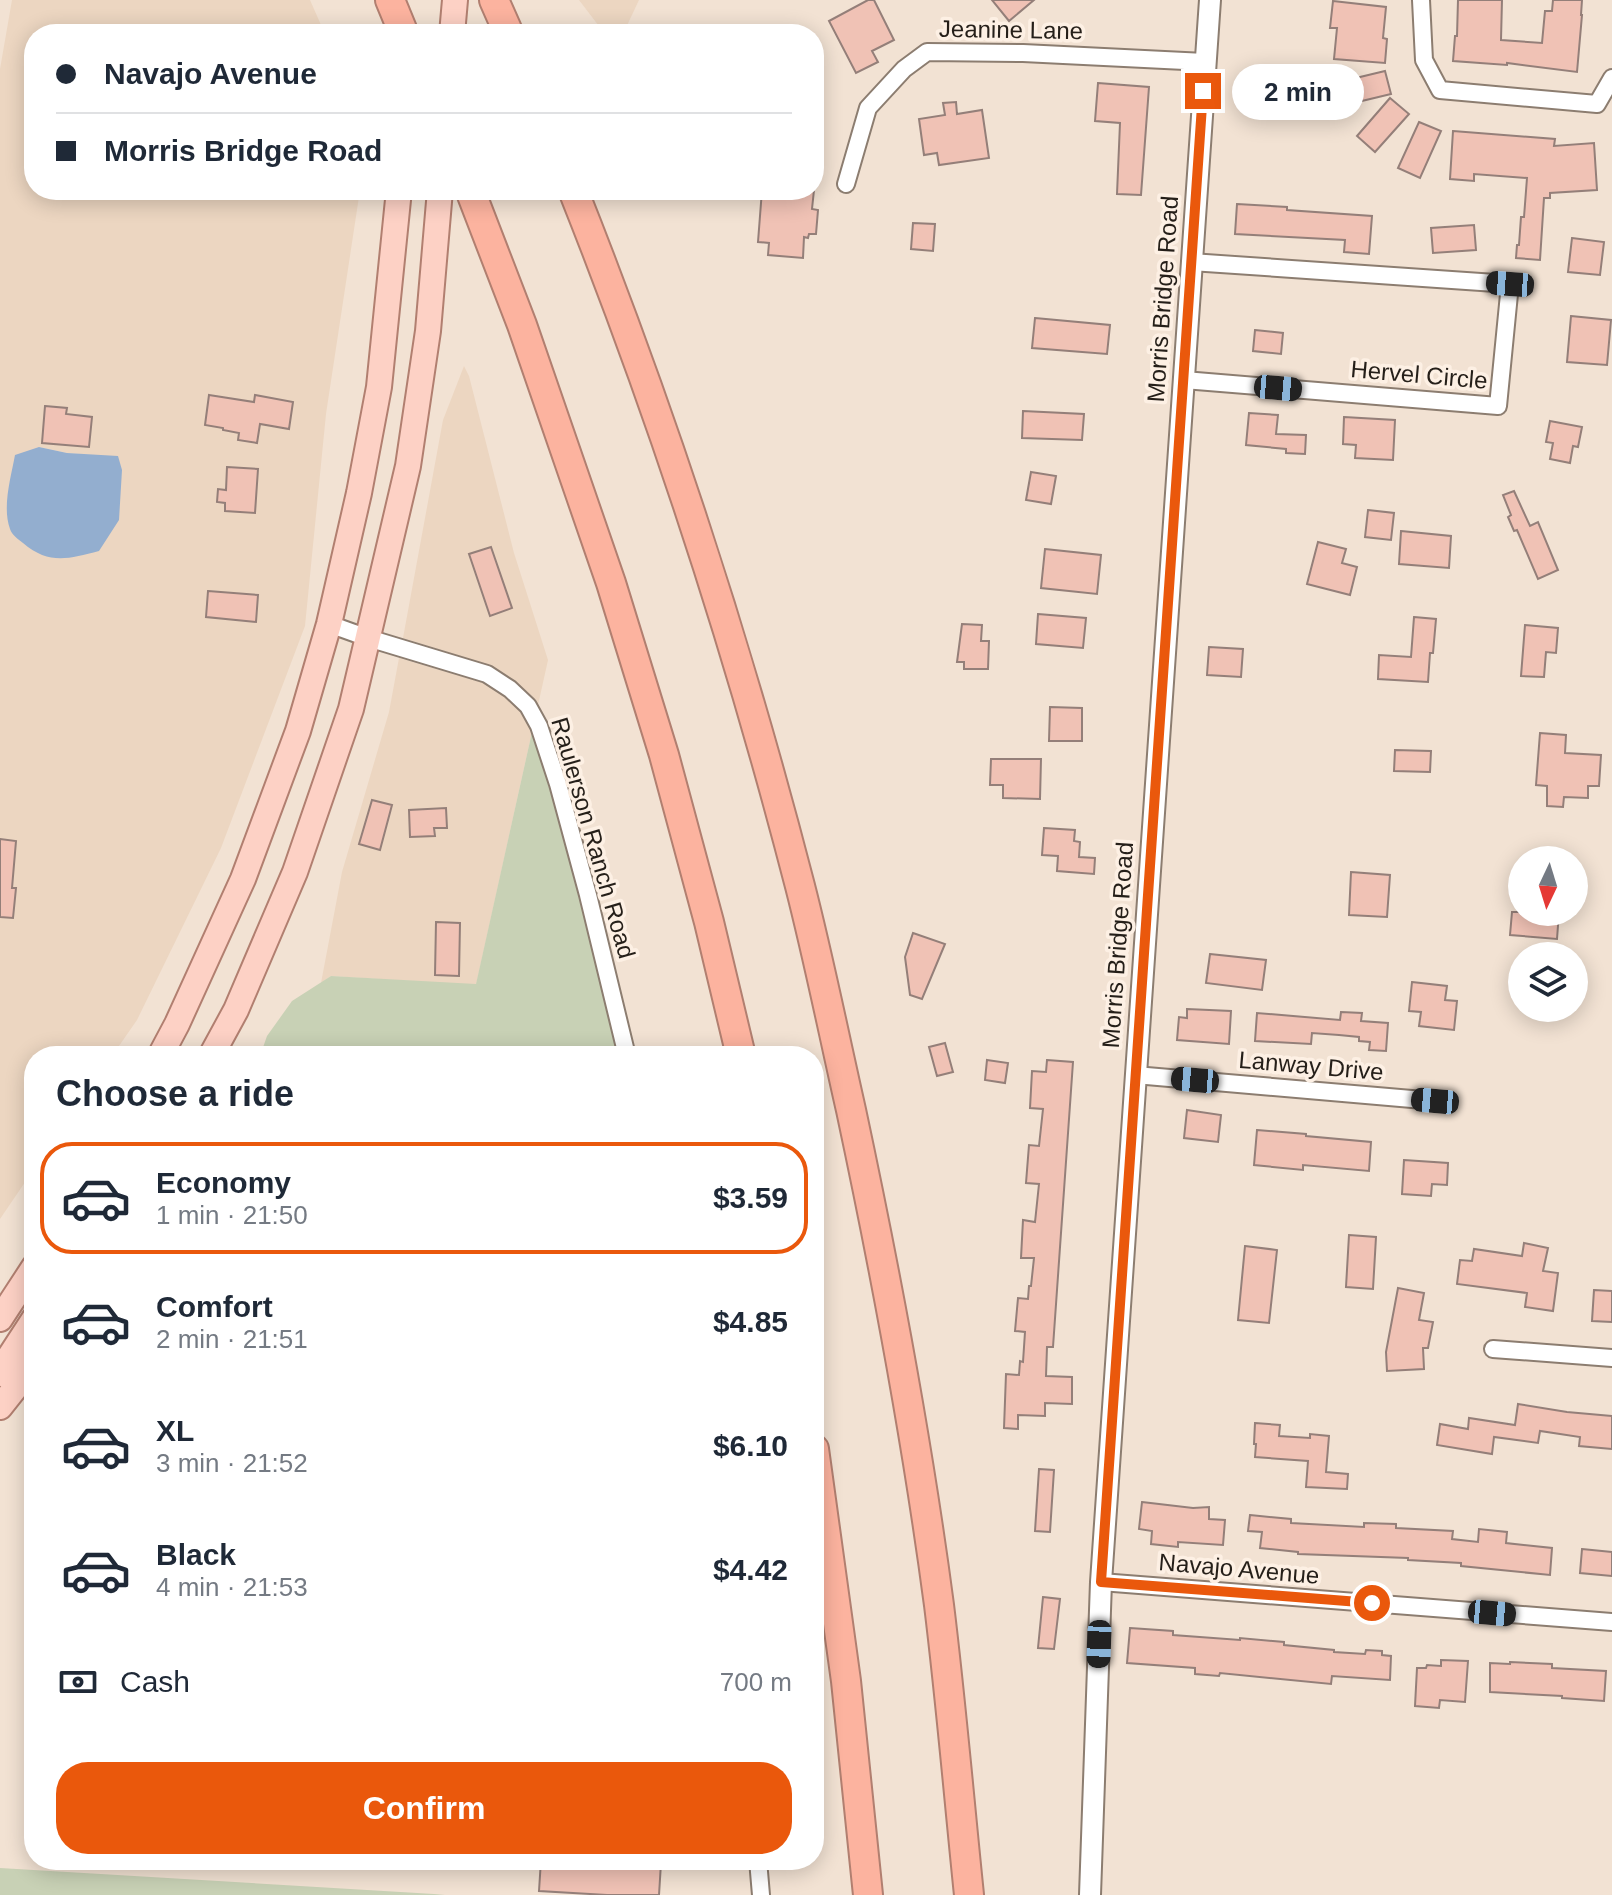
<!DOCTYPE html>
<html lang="en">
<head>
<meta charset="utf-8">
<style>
  body { margin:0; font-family:Arial,sans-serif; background:#f6f6f7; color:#1f2937; height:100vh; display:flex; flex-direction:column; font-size:30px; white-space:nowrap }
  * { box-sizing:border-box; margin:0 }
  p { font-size:26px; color:#747a83 }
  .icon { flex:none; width:44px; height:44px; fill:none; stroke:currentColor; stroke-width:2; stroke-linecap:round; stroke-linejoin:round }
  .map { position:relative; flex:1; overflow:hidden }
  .sheet { position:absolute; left:24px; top:1046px; width:800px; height:824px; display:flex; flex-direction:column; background:#fff; border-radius:32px; box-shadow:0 4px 20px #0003 }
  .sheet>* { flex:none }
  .hud { position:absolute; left:24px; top:24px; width:800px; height:176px; border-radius:32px; box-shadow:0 4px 20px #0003; display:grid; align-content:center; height:176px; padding:0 32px; background:#fff }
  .needle { width:52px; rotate:184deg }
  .fabs { position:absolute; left:1508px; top:846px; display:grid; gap:16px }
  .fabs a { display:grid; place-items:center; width:80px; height:80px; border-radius:50%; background:#fff; box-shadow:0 4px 20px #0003; font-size:40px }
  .end { position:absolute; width:36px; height:36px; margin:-18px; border:10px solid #ea580c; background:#fff; box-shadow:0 0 0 4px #fff }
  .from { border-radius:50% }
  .bubble { position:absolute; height:56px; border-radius:28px; background:#fff; box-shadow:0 4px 20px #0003; font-size:26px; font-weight:700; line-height:56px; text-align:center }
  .car { position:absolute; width:24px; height:48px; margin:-24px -12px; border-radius:10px; box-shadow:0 0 6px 2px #0007; background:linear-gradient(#222 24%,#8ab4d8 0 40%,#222 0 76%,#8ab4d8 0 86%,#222 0) }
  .hud b { display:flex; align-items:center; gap:28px; height:76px; font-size:30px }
  .hud b+b { border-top:2px solid #e0e1e3 }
  .hud i { width:20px; height:20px; background:#1f2937 }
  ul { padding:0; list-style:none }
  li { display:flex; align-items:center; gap:24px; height:112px; margin:0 16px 12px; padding:0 16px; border:4px solid transparent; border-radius:32px }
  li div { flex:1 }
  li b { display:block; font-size:30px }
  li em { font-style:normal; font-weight:700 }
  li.current { border-color:#ea580c }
  li>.icon { width:72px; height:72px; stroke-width:1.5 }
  h2 { padding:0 32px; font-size:36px; line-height:96px }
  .pay { display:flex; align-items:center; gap:20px; height:88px; padding:0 32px; font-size:30px }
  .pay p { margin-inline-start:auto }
  .primary-button { display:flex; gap:16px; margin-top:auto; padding:16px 32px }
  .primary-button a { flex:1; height:92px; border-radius:32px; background:#ea580c; color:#fff; font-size:32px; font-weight:700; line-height:92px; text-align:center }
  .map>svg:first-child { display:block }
</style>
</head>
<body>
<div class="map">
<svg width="1612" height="1895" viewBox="0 0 1612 1895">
  <rect width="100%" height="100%" fill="#f2e2d3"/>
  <g fill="#ecd6c1" fill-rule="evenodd">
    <path d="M12,0H310L325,34H34V190H360L326,414L305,626L221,848L137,1020L112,1056H34V1169L0,1219V69ZM39,447L67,453L118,457L99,551Z"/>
    <path d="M579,0H639L623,34H605Z"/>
    <path d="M464,366L469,376L514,553L548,660L538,705L516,682L492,666L403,638L443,420Z"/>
    <path d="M399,658L484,683L505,697L521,712L532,732L476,985L331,976L321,983L342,872L389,712Z"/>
  </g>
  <g fill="#c8d1b5">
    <path d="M532,732L539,750L580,898L618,1056H260L267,1036L292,1001L331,976L476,984Z"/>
    <path d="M0,1868L434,1894L445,1895H0Z"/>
  </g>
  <path fill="#93aecf" d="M39,447L67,453L118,456L122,470L119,520L99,551C68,559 49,565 23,543C18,539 12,535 10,529C2,507 11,477 15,455Z"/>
  <g fill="#f0c2b5" stroke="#947f79" stroke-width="2">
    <path d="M868,0H874L894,40L872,51L878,62L856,73L829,21Z"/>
    <path d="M992,0H1034L1009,21Z"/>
    <path d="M1458,0H1502L1501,40L1542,43L1545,11H1552L1553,0H1582L1581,15H1582L1577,72L1507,63V65L1453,61L1455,36H1457Z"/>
    <path d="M1333,1L1386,7L1383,38L1387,39L1385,63L1334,59L1337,28H1330Z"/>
    <path d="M1385,71L1391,94L1341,106L1335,83Z"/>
    <path d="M1098,83L1149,87L1141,195L1117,194L1120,123L1095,121Z"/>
    <path d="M1390,98L1409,114L1375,152L1357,136Z"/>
    <path d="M956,102L957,114L982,110L989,158L939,165L937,153L924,155L919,119L945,115L943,103Z"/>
    <path d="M1419,122L1441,131L1420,178L1398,168Z"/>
    <path d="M1453,131L1555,139L1554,146L1594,143L1597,190L1550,193V198H1544L1540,260L1516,258L1517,245H1519L1521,217H1524L1527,178L1474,174V181L1450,179Z"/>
    <path d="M762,190H814L812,209L818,210L816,234H809L808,238L804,237L803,258L768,255L769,243L758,242Z"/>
    <path d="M1237,204L1287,207V210L1372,216L1369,254L1344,252L1345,240L1235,234Z"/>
    <path d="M913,223L935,224L933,251L911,249Z"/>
    <path d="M1474,225L1476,250L1433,253L1431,228Z"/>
    <path d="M1572,238L1604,242L1600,275L1568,272Z"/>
    <path d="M1571,316L1611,320L1607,365L1567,362Z"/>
    <path d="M1035,318L1110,325L1107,354L1032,348Z"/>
    <path d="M1255,330L1283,333L1281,354L1253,351Z"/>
    <path d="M209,395L254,402L255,395L293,402L289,429L260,424L257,443L238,440L239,433L223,430V428L205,425Z"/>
    <path d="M45,406L67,408L66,414L92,417L89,447L42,443Z"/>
    <path d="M1023,411L1084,414L1082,440L1022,438Z"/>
    <path d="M1249,413L1278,415L1276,434L1306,435L1305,454L1286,453V449L1246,445Z"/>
    <path d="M1344,417L1395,420L1393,460L1355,458L1356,445L1343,444Z"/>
    <path d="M1550,421L1582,427L1578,447L1573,446L1570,463L1550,459L1553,443L1546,442Z"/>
    <path d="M227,467L258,469L255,513L225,511V503L217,502L218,489L226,490Z"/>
    <path d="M1031,472L1056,476L1051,504L1026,500Z"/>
    <path d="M1514,491L1530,526L1538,522L1558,570L1538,579L1517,530L1514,531L1508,517L1511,515L1503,495Z"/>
    <path d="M1368,510L1394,513L1391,540L1365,537Z"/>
    <path d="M1401,531L1451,536L1449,568L1399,564Z"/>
    <path d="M1318,542L1346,549L1342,563L1357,567L1350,595L1307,584Z"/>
    <path d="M491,547L512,608L490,616L469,554Z"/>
    <path d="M1045,549L1101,555L1097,594L1041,588Z"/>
    <path d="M208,591L258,595L256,622L206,617Z"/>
    <path d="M1038,614L1086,618L1083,648L1036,644Z"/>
    <path d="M1414,617L1436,619L1433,653H1430L1428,682L1378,679L1379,655L1411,657Z"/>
    <path d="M962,624L982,625L981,641H989L988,669H964V662H957Z"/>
    <path d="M1525,625L1558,628L1556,653L1546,652L1544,677L1521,676Z"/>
    <path d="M1209,647L1243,649L1241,677L1207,675Z"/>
    <path d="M1050,707L1082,708V741H1049Z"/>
    <path d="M1540,733L1566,735L1565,753L1601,755L1599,786H1588V798L1564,797L1563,807L1547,806V786L1536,785Z"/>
    <path d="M1395,750L1431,751L1430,772L1394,771Z"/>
    <path d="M991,759H1041L1040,799L1003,798V785H990Z"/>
    <path d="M372,800L392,805L380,850L359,844Z"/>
    <path d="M446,808L447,828H434L435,836L410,837L409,810Z"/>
    <path d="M1044,828L1075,830L1074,841L1080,842L1079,857L1095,858L1094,874L1057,871L1058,856L1042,855Z"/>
    <path d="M0,839L16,841L12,888H16L13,918L0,917Z"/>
    <path d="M1351,872L1390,875L1387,917L1349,915Z"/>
    <path d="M1512,912H1559L1557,939L1510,935Z"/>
    <path d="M436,922L460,923L459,976L435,975Z"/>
    <path d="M913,933L945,944L922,999L910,995L905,957Z"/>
    <path d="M1210,954L1266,960L1262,990L1206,983Z"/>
    <path d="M1412,982L1447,986L1445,1000L1457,1001L1454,1030L1419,1026L1421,1012L1409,1011Z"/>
    <path d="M1187,1009L1231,1011L1229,1044L1177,1040L1179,1017L1187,1018Z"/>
    <path d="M1341,1012L1362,1013L1361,1021L1388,1023L1386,1051L1369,1050L1370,1042L1359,1041V1037L1339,1035L1312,1033L1311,1044L1255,1041L1257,1013L1340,1020Z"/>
    <path d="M945,1043L953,1072L937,1076L929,1047Z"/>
    <path d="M987,1060L1008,1063L1005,1083L985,1080Z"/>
    <path d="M1047,1060L1073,1062L1053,1347H1047L1046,1376L1072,1377V1404L1045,1403V1416L1018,1415V1429L1004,1428L1006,1374L1019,1375L1020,1361L1023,1362L1025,1332L1015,1331L1018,1298L1028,1299L1029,1286H1031L1034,1258H1021L1023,1220L1035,1222L1039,1184L1026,1183L1029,1145L1039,1146L1043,1109L1030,1108L1032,1071L1046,1072Z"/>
    <path d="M1187,1110L1221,1115L1218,1142L1184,1138Z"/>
    <path d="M1257,1130L1306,1134V1136L1371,1142L1369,1171L1303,1165V1170L1254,1165Z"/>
    <path d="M1404,1160L1448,1163L1447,1185L1432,1184L1431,1196L1402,1194Z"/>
    <path d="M1349,1235L1376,1237L1373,1289L1346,1287Z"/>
    <path d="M1524,1243L1548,1248L1543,1271L1558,1273L1553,1311L1525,1307L1527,1293L1457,1284L1460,1260L1472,1261L1474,1249L1522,1256Z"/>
    <path d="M1245,1246L1277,1250L1269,1323L1238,1320Z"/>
    <path d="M1398,1288L1424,1293L1419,1320L1433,1322L1428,1348H1423L1424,1369L1387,1371L1386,1352Z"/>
    <path d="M1594,1290L1612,1291V1322L1592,1321Z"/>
    <path d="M1518,1404L1567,1412L1612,1416V1449L1579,1446L1580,1437L1540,1431L1538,1443L1494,1437L1492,1454L1437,1445L1440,1424L1468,1429L1469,1418L1515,1425Z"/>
    <path d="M1255,1423L1280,1425L1279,1436L1310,1438V1434L1329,1436L1326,1472L1348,1474L1347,1489L1306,1487L1308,1461L1255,1457L1256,1444H1254Z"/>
    <path d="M1039,1469L1054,1470L1050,1532L1035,1531Z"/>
    <path d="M1142,1502L1193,1508L1209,1507V1519L1225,1520L1223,1545L1178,1542V1547L1151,1544L1152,1531L1139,1529Z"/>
    <path d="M1250,1515L1291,1519V1523L1364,1527V1523L1396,1524V1528L1453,1531L1452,1539L1478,1542L1479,1529L1507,1532L1506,1543L1552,1548L1550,1575L1461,1566V1563L1408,1560V1558L1298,1554V1552L1260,1548L1262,1532L1248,1531Z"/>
    <path d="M1582,1549L1612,1552V1576L1580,1573Z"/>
    <path d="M1043,1597L1060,1599L1054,1649L1038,1648Z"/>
    <path d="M1130,1628L1173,1631V1635L1240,1640V1638L1284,1642V1645L1334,1650V1652L1365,1654L1366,1650L1382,1651V1655L1391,1656L1390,1680L1332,1676L1331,1684L1220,1673L1219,1676L1195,1674V1668L1127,1663Z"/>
    <path d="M1441,1660L1468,1661L1465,1702L1440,1700L1439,1708L1415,1706L1417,1668H1426L1427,1665L1441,1666Z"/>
    <path d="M1510,1662L1552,1664V1668L1606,1671L1604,1701L1562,1698V1696L1490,1692V1663L1510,1664Z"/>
    <path d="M541,1860H608L661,1863L659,1895H607L539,1891Z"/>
  </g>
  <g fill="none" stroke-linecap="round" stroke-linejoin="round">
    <g stroke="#8c7d70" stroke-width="20">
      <g id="minor">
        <path d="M1421,0L1424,60L1440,90L1597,104L1612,78"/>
        <path d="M846,184L868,108L904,69L927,52L1023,53L1205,62"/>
        <path d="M1184,380L1498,406L1510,284L1191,262"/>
        <path d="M329,624L368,638L487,674L510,689L528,706L539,726L558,784L588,895L627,1056"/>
        <path d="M1135,1075L1435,1101"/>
        <path d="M1493,1349L1612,1358"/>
        <path d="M1101,1582L1612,1622"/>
        <path d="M758,1860L761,1895"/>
      </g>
    </g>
    <g stroke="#8c7d70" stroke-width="24">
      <path id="tertiary" d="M1090,1895L1101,1582L1210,0"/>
    </g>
    <g stroke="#b17f70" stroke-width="28">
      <g id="primary">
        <path d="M452,34L455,0"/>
        <path d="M160,1056L177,1024L243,879L298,731L329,624L359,493L379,387L399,190"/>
        <path d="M211,1056L236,1010L295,872L351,709L408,466L428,331L440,190"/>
        <path d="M0,1319L34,1267"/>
        <path d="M19,1383L7,1376L6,1362L34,1319"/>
        <path d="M0,1407L19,1383L34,1360"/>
      </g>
    </g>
    <g stroke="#b17f70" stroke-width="32">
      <g id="motorway">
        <path d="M390,0L404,34"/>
        <path d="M494,0L509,34"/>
        <path d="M470,190L522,325L611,583L664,755L709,922L741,1056"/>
        <path d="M573,190C663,416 739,650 800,886C819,960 834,1035 851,1110C886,1274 917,1439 939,1605C951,1702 959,1798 969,1895"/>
        <path d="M814,1449L846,1681L868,1895"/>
      </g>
    </g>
    <use href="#minor" stroke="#fff" stroke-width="16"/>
    <use href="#tertiary" stroke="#fff" stroke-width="20"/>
    <use href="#primary" stroke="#fdd1c5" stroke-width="24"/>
    <use href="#motorway" stroke="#fcb39f" stroke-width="28"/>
  </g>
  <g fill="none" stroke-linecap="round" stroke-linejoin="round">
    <path stroke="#ea580c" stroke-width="10" d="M1203,91L1101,1582L1372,1603"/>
  </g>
  <g text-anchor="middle" stroke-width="7" stroke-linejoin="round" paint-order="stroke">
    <g font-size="24" fill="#251f19" stroke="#fdf0e4">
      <text transform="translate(1011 30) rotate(1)" y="8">Jeanine Lane</text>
      <text transform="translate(1163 299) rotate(-86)" y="8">Morris Bridge Road</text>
      <text transform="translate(1419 375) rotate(5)" y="8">Hervel Circle</text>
      <text transform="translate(593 838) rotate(74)" y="8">Raulerson Ranch Road</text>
      <text transform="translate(1118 945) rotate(-86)" y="8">Morris Bridge Road</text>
      <text transform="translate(1311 1066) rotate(5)" y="8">Lanway Drive</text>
      <text transform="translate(1239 1569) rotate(5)" y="8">Navajo Avenue</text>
    </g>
  </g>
</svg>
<div class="fabs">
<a><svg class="needle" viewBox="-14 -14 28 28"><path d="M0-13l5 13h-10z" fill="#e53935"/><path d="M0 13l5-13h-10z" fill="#747a83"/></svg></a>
<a><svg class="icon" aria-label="layers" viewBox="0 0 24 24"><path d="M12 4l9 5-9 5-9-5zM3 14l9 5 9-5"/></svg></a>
</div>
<i class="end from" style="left:1372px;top:1603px"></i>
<i class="end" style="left:1203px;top:91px"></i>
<div class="bubble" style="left:1232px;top:64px;width:132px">2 min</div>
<i class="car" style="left:1510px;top:284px;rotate:274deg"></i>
<i class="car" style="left:1278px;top:388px;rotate:95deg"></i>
<i class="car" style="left:1195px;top:1080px;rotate:275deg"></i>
<i class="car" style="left:1435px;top:1101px;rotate:275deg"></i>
<i class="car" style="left:1492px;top:1613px;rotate:95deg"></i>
<i class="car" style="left:1099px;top:1644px;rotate:182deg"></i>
<div class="hud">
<b><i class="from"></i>Navajo Avenue</b>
<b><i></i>Morris Bridge Road</b>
</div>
<section class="sheet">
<h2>Choose a ride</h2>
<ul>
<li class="current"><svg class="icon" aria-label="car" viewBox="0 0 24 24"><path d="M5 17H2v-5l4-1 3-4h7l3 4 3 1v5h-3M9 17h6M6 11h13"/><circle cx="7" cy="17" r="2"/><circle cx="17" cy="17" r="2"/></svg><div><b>Economy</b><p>1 min · 21:50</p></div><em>$3.59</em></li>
<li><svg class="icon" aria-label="car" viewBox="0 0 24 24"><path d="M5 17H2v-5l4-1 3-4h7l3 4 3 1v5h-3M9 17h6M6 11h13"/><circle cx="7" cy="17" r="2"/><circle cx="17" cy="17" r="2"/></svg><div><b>Comfort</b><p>2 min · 21:51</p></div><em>$4.85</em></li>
<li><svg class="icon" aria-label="car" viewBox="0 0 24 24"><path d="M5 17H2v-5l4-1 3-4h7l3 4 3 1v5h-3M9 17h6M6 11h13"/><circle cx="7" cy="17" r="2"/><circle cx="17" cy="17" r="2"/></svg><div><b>XL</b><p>3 min · 21:52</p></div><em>$6.10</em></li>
<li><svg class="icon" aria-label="car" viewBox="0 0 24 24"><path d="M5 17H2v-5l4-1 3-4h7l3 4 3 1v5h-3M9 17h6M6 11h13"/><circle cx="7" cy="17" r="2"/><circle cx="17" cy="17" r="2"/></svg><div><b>Black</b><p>4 min · 21:53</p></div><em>$4.42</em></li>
</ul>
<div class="pay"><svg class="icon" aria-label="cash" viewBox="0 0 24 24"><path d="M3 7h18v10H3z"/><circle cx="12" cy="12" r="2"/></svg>Cash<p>700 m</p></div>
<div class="primary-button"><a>Confirm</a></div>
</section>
</div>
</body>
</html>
